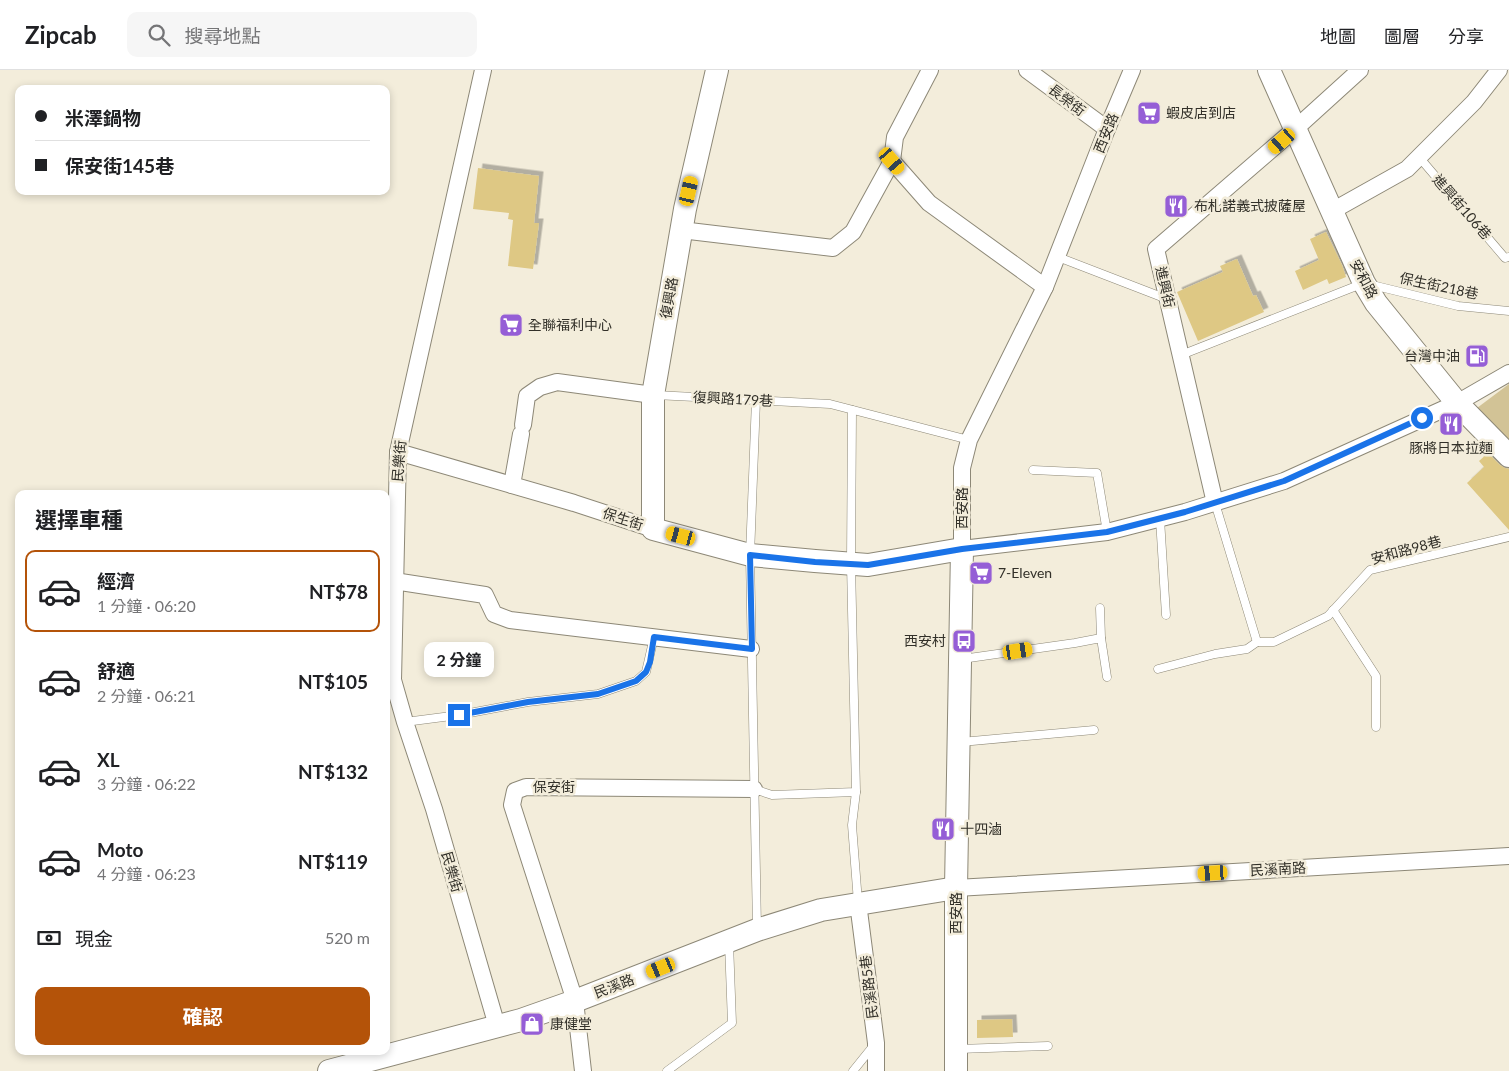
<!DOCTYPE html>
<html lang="zh-TW">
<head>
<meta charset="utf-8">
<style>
  body { margin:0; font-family:Lato,"Noto Sans TC",sans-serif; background:#f6f6f6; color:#202124; height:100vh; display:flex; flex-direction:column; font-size:19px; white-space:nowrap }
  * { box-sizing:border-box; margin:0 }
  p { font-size:16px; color:#757577 }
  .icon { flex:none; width:28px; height:28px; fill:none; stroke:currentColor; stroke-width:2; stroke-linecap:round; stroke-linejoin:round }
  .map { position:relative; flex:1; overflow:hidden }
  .sheet { position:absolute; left:15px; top:420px; width:375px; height:565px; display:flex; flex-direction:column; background:#fff; border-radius:10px; box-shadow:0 2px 8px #0003 }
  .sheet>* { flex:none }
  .banner { position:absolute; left:15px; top:15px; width:375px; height:110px; border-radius:10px; box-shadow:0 2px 8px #0003; display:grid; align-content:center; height:110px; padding:0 20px; background:#fff }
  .end { position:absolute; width:22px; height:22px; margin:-11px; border:6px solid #1a73e8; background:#fff; box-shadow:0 0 0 2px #fff }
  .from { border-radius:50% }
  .bubble { position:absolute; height:35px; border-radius:10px; background:#fff; box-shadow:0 2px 8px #0003; font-size:16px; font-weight:700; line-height:35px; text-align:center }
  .car { position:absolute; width:15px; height:30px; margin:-15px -8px; border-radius:6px; box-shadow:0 0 4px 1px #0007; background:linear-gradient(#f5c518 24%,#345 0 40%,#f5c518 0 76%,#345 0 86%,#f5c518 0) }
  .banner b { display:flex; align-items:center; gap:18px; height:48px; font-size:19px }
  .banner b+b { border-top:1px solid #e0e0e0 }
  .banner i { width:12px; height:12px; background:#202124 }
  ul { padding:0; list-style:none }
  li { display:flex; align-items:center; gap:15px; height:82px; margin:0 10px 8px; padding:0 10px; border:2px solid transparent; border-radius:10px }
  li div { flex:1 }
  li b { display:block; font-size:19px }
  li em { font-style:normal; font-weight:700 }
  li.current { border-color:#b45309 }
  li>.icon { width:45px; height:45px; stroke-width:1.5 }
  h2 { padding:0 20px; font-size:22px; line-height:60px }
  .pay { display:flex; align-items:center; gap:12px; height:55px; padding:0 20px; font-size:19px }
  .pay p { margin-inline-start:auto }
  .action { display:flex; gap:10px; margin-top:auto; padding:10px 20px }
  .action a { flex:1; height:58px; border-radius:10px; background:#b45309; color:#fff; font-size:20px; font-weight:700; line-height:58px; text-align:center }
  header { display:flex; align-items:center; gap:30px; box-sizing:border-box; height:70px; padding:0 25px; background:#fff; border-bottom:1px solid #e0e0e0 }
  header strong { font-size:24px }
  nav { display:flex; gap:28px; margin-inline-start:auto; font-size:18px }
  .search { width:350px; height:45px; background:#f6f6f6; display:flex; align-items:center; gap:12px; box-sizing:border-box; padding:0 18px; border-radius:10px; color:#757577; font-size:19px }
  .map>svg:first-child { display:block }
</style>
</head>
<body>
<header>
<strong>Zipcab</strong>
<div class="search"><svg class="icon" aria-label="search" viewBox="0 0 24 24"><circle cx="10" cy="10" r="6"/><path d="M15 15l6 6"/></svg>搜尋地點</div>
<nav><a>地圖</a><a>圖層</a><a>分享</a></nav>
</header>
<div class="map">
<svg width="1509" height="1001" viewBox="0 0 1509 1001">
  <defs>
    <filter id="shadow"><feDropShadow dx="4.5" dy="-4.5" stdDeviation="0" flood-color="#0004"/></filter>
  </defs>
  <rect width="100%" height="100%" fill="#f3eddb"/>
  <path fill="#d2c396" d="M1509,314V371L1477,338Z"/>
  <g fill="#dec884" filter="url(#shadow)">
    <path d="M478,98L539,106L534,153H539L533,199L508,196L513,150L508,149L509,143L473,139Z"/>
    <path d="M1326,162L1342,195L1346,207L1329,214L1327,209L1303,220L1295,201L1319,190L1310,169Z"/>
    <path d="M1237,189L1253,226L1256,225L1264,242L1198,271L1177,222L1223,202L1220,196Z"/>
    <path d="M1488,383L1500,395L1505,398L1509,399V460L1467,413L1484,397L1479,391Z"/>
    <path d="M1012,949L1013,967L977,968V950Z"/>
  </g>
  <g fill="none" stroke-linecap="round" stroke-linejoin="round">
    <g stroke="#8d8877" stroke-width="9">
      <g id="lane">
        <path d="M1419,87L1505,188L1509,187"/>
        <path d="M1058,187L1167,229"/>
        <path d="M1181,285L1364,213L1458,236L1509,241"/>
        <path d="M655,325L830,334L969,370"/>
        <path d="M756,330L750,485L757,858"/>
        <path d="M1033,400L1097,403L1107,462"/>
        <path d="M1215,433L1257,572H1274L1328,546L1370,500L1509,467"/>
        <path d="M1160,449L1166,545"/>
        <path d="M1100,538L1101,568"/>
        <path d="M1333,540L1376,606V657"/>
        <path d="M962,589L1075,573L1101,568L1107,607"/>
        <path d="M1158,599L1215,584L1247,579L1257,572"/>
        <path d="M405,652L459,645L528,632L598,624L636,611L646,602L654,567"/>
        <path d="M961,672L1094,660"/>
        <path d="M754,719L772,725L856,722L851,494L852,340"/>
        <path d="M856,722L852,755L858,832"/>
        <path d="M958,979L1048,976"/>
        <path d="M667,1001L732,953L729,873"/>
        <path d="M853,1001L874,975"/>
      </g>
    </g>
    <g stroke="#8d8877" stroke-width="18">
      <g id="street">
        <path d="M483,0L398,382L393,610L405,652L434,739L497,956"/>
        <path d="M1027,0L1107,59"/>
        <path d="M1132,0L1107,59L1045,217L969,370L962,398V479L1107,462L1185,442L1284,411L1457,333L1509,303"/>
        <path d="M892,91L929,133L1045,217"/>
        <path d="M1332,141L1407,99L1474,32L1499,0"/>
        <path d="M681,160L833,178L853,162L892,91L895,67L930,0"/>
        <path d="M523,355L527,326L540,317L557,312L653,325"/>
        <path d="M398,382L574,433L653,459"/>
        <path d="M512,415L521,364"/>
        <path d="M1215,433L1156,179L1295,59L1360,0"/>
        <path d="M394,511L485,525L494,544L510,550L751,579"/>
        <path d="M956,818L1509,786"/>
        <path d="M858,833L876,973V1001"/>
        <path d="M583,1001L575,931L512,735L515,721L526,717L754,719"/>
      </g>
    </g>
    <g stroke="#8d8877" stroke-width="24">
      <g id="secondary">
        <path d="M717,0L685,139L653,325V459L750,485L815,491L868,495L962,479L956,818V1001"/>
        <path d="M1269,0L1364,213L1376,233L1457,333L1509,386"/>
        <path d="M329,1001L521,950L575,931L757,860L821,840L956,818"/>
      </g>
    </g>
    <use href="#lane" stroke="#fff" stroke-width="8"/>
    <use href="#street" stroke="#fff" stroke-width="16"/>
    <use href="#secondary" stroke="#fff" stroke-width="22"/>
  </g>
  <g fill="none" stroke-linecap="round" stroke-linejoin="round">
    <path stroke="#1a73e8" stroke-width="6" d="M459,645L528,632L598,624L636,611L646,602L650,592L654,567L752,579L750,485L815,492L868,495L962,479L1107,462L1185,442L1284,411L1422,348"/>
  </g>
  <defs>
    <g id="supermarket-square" transform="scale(1.25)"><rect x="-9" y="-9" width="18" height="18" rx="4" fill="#955ed6" stroke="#f3eddb"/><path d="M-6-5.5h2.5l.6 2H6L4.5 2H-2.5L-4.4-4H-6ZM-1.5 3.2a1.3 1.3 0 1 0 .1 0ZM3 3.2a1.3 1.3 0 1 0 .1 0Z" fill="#fff"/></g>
    <g id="restaurant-square" transform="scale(1.25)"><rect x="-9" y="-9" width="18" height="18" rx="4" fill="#955ed6" stroke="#f3eddb"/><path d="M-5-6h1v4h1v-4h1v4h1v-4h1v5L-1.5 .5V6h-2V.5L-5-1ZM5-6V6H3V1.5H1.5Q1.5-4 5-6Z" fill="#fff"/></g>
    <g id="fuel-square" transform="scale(1.25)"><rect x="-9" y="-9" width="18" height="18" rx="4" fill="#955ed6" stroke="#f3eddb"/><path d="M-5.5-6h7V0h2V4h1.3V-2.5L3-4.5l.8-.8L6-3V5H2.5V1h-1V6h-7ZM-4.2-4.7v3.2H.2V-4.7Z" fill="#fff"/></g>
    <g id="bus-square" transform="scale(1.25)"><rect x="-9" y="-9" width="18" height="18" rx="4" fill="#955ed6" stroke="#f3eddb"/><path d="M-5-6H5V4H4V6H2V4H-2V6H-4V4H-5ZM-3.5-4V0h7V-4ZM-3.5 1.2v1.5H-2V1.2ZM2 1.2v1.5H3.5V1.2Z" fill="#fff"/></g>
    <g id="shop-square" transform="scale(1.25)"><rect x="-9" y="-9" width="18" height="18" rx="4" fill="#955ed6" stroke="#f3eddb"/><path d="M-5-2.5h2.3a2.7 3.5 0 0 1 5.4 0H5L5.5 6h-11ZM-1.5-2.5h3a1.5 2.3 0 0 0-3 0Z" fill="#fff"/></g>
  </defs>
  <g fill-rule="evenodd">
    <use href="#supermarket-square" x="1149" y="43"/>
    <use href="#restaurant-square" x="1176" y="136"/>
    <use href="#supermarket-square" x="511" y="255"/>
    <use href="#fuel-square" x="1477" y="286"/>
    <use href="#restaurant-square" x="1451" y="354"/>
    <use href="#supermarket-square" x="981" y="503"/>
    <use href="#bus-square" x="964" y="571"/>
    <use href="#restaurant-square" x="943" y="759"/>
    <use href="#shop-square" x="532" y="954"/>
  </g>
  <g text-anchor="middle" stroke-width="5" stroke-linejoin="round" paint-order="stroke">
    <g font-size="14" fill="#323029" stroke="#f3eddb">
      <text transform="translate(1067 30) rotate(37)" y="5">長榮街</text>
      <text transform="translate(1106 63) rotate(-68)" y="5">西安路</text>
      <text transform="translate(1462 137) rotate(49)" y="5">進興街106巷</text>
      <text transform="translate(1364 209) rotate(62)" y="5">安和路</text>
      <text transform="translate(1439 216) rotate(12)" y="5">保生街218巷</text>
      <text transform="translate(1165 217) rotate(77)" y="5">進興街</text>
      <text transform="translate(669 228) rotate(-80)" y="5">復興路</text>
      <text transform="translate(733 329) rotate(3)" y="5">復興路179巷</text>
      <text transform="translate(399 391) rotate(-85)" y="5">民樂街</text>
      <text transform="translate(962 438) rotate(-90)" y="5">西安路</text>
      <text transform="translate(623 449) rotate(18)" y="5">保生街</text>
      <text transform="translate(1406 480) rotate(-15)" y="5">安和路98巷</text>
      <text x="554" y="722">保安街</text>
      <text transform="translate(1278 799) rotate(-3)" y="5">民溪南路</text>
      <text transform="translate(452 802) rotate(74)" y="5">民樂街</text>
      <text transform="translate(956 843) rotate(-90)" y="5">西安路</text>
      <text transform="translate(614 916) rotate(-21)" y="5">民溪路</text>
      <text transform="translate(869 917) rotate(-97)" y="5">民溪路5巷</text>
    </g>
    <g font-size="14" fill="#323029" stroke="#f3eddb" text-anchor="start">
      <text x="1166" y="48">蝦皮店到店</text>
      <text x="1194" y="141">布札諾義式披薩屋</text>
      <text x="528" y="260">全聯福利中心</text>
      <text x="1460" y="291" text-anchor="end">台灣中油</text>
      <text x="1451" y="383" text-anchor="middle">豚將日本拉麵</text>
      <text x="998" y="508">7-Eleven</text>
      <text x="946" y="576" text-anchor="end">西安村</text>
      <text x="960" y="764">十四滷</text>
      <text x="550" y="959">康健堂</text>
    </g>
  </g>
</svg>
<i class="end from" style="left:1422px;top:348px"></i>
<i class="end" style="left:459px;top:645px"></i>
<div class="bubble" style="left:424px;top:572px;width:70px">2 分鐘</div>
<i class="car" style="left:1282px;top:71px;rotate:229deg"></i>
<i class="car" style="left:892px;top:91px;rotate:139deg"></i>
<i class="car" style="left:689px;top:121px;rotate:13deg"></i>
<i class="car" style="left:681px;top:466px;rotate:285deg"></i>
<i class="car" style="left:1018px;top:581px;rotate:81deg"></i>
<i class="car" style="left:1213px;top:803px;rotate:267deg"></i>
<i class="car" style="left:661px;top:898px;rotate:248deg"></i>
<div class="banner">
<b><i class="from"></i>米澤鍋物</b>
<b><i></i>保安街145巷</b>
</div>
<section class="sheet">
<h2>選擇車種</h2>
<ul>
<li class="current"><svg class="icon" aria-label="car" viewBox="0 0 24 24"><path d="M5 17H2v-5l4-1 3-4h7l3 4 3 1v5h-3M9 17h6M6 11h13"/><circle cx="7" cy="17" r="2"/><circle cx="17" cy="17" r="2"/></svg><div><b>經濟</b><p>1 分鐘 · 06:20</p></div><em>NT$78</em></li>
<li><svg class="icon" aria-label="car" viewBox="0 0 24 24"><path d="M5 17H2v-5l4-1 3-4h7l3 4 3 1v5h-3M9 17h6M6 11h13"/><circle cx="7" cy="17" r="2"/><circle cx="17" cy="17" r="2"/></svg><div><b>舒適</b><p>2 分鐘 · 06:21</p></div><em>NT$105</em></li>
<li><svg class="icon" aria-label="car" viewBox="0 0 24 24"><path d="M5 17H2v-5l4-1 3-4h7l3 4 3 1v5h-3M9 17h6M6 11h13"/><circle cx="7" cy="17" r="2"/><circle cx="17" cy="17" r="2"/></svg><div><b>XL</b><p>3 分鐘 · 06:22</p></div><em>NT$132</em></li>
<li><svg class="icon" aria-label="car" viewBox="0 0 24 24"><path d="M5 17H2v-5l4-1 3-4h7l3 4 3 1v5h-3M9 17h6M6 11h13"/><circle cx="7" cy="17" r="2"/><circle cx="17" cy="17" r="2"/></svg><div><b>Moto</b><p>4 分鐘 · 06:23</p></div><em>NT$119</em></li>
</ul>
<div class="pay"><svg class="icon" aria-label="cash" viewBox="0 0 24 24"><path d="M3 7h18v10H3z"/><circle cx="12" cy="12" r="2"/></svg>現金<p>520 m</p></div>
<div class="action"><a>確認</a></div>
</section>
</div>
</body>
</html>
